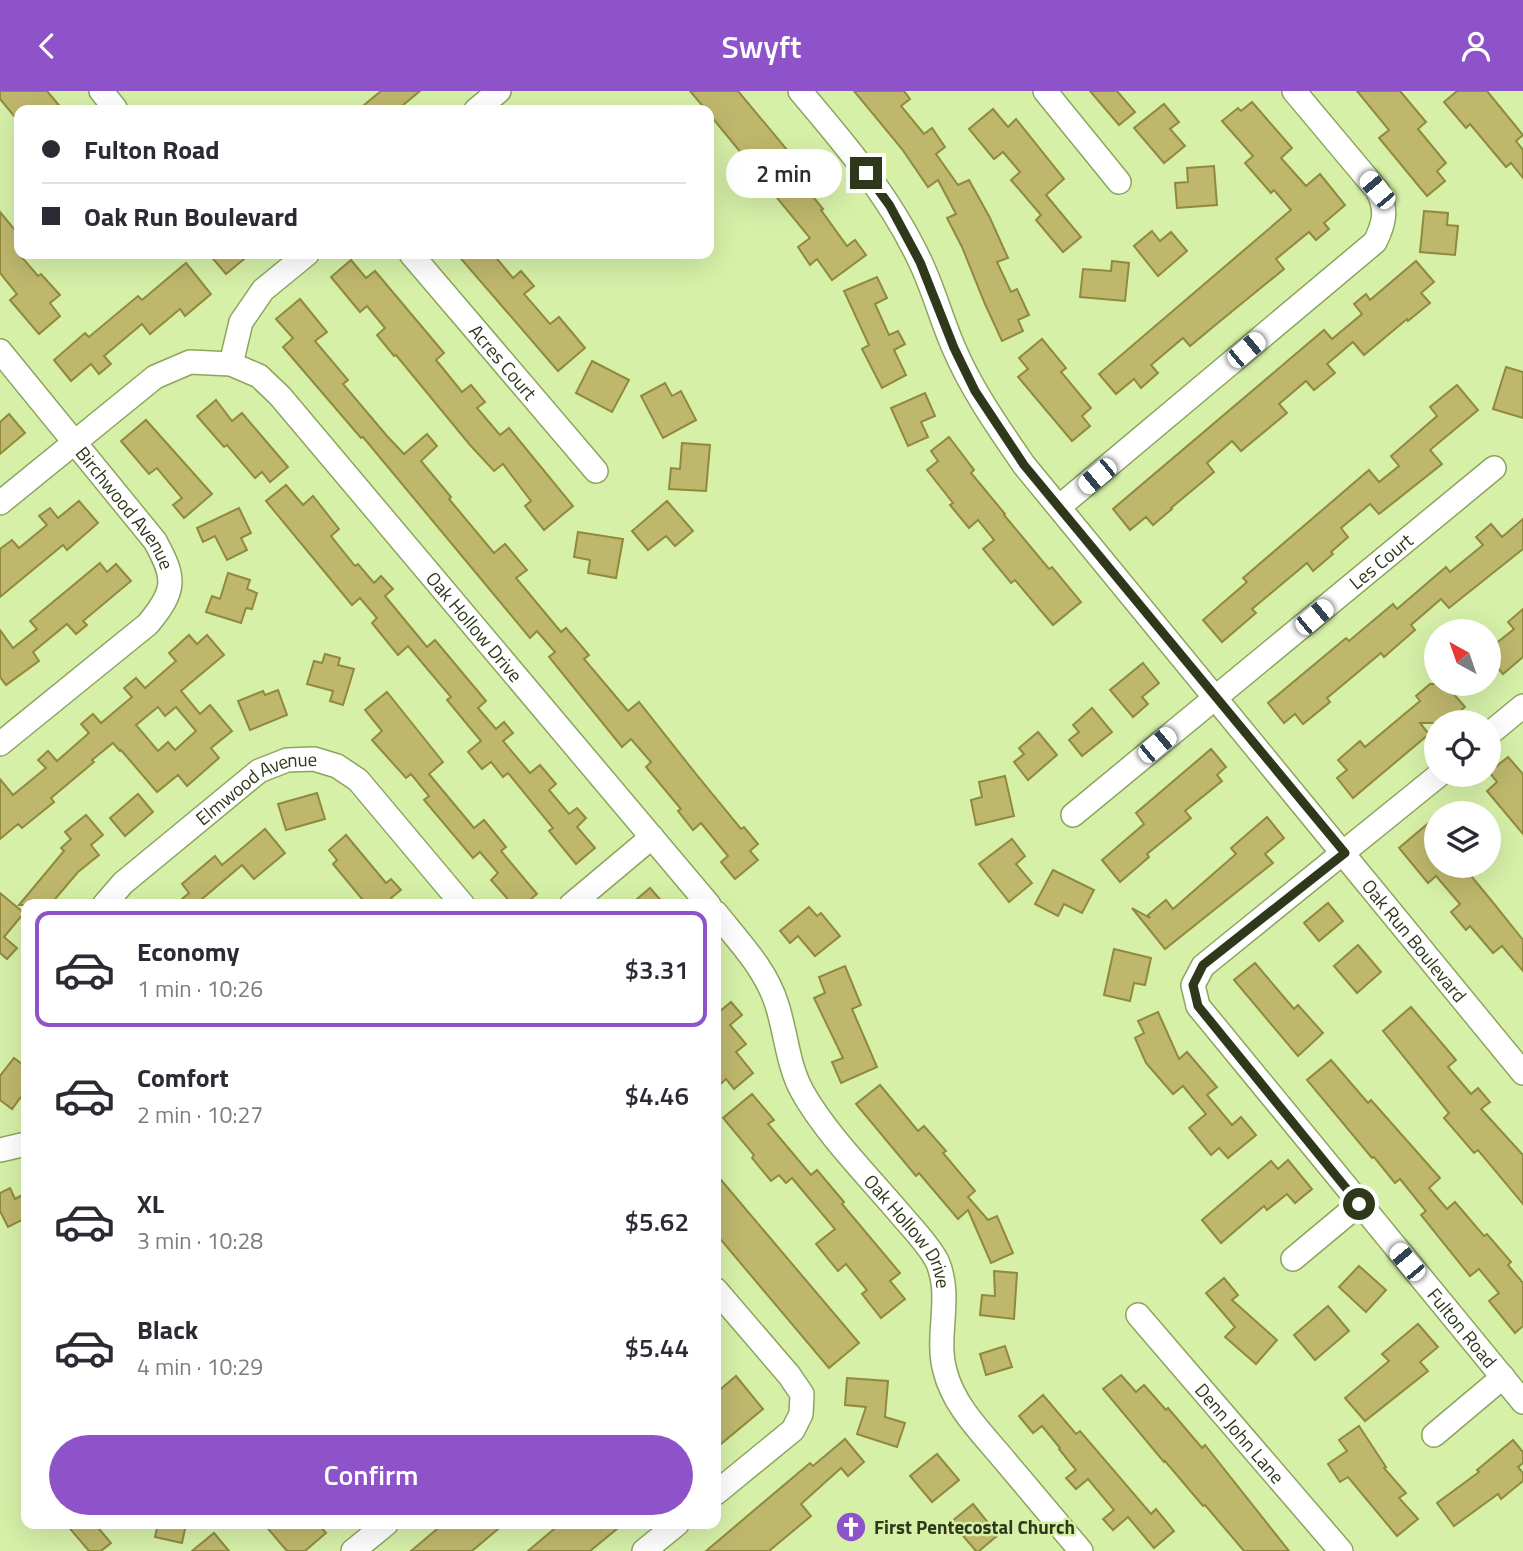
<!DOCTYPE html>
<html lang="en">
<head>
<meta charset="utf-8">
<style>
  body { margin:0; font-family:"Titillium Web",sans-serif; background:#f7f7f7; color:#2b2b33; height:100vh; display:flex; flex-direction:column; font-size:26px; white-space:nowrap }
  * { box-sizing:border-box; margin:0 }
  p { font-size:23px; color:#7c7c81 }
  .icon { flex:none; width:38px; height:38px; fill:none; stroke:currentColor; stroke-width:2; stroke-linecap:round; stroke-linejoin:round }
  .map { position:relative; flex:1; overflow:hidden }
  .sheet { position:absolute; left:21px; top:808px; width:700px; height:630px; display:flex; flex-direction:column; background:#fff; border-radius:14px; box-shadow:0 7px 28px #0002 }
  .sheet>* { flex:none }
  .banner { position:absolute; left:14px; top:14px; width:700px; height:154px; border-radius:14px; box-shadow:0 7px 28px #0002; display:grid; align-content:center; height:154px; padding:0 28px; background:#fff }
  .needle { width:46px; rotate:320deg }
  .controls { position:absolute; left:1424px; top:528px; display:grid; gap:14px }
  .controls a { display:grid; place-items:center; width:77px; height:77px; border-radius:50%; background:#fff; box-shadow:0 7px 28px #0002; font-size:35px }
  .end { position:absolute; width:32px; height:32px; margin:-16px; border:9px solid #2f381b; background:#fff; box-shadow:0 0 0 4px #fff }
  .from { border-radius:50% }
  .bubble { position:absolute; height:49px; border-radius:24px; background:#fff; box-shadow:0 7px 28px #0002; font-size:23px; font-weight:600; line-height:49px; text-align:center }
  .car { position:absolute; width:21px; height:42px; margin:-21px -10px; border-radius:9px; box-shadow:0 0 5px 2px #0007; background:linear-gradient(#fff 24%,#345 0 40%,#fff 0 76%,#345 0 86%,#fff 0) }
  .banner b { display:flex; align-items:center; gap:24px; height:66px; font-size:26px }
  .banner b+b { border-top:2px solid #e1e1e2 }
  .banner i { width:18px; height:18px; background:#2b2b33 }
  ul { padding:12px 0 0; list-style:none }
  li { display:flex; align-items:center; gap:21px; height:116px; margin:0 14px 10px; padding:0 14px; border:4px solid transparent; border-radius:14px }
  li div { flex:1 }
  li b { display:block; font-size:26px }
  li em { font-style:normal; font-weight:600 }
  li.on { border-color:#8e53c9 }
  li>.icon { width:63px; height:63px; stroke-width:1.5 }
  .primary-button { display:flex; gap:14px; margin-top:auto; padding:14px 28px }
  .primary-button a { flex:1; height:80px; border-radius:42px; background:#8e53c9; color:#fff; font-size:28px; font-weight:600; line-height:80px; text-align:center }
  header { display:flex; justify-content:space-between; align-items:center; height:91px; padding:0 28px; background:#8e53c9; color:#fff; font-size:32px; font-weight:600 }
  .map>svg:first-child { display:block }
</style>
</head>
<body>
<header><svg class="icon" aria-label="back" viewBox="0 0 24 24"><path d="M15 5l-7 7 7 7"/></svg>Swyft<svg class="icon" aria-label="person" viewBox="0 0 24 24"><circle cx="12" cy="8" r="4"/><path d="M4 21q1-7 8-7t8 7"/></svg></header>
<div class="map">
<svg width="1523" height="1460" viewBox="0 0 1523 1460">
  <rect width="100%" height="100%" fill="#d6f0a8"/>
  <g fill="#beb76c" stroke="#90893e" stroke-width="2" fill-rule="evenodd">
    <path d="M0,0H47L63,19H19V31L0,8Z"/>
    <path d="M381,0H420L397,19H358Z"/>
    <path d="M690,0H738L813,90L805,96L823,118L821,119L847,155L855,149L866,164L832,189L817,168L810,174L798,156L810,147L773,102L784,93L767,73L757,81L709,23V19H706Z"/>
    <path d="M854,0H904L910,8L901,15L924,43L932,37L945,56L936,63L958,94L969,89L990,127L1008,167L997,171L1011,201L1017,198L1029,224L1018,229L1023,240L1002,250L985,213L962,156L947,127L956,123L938,89L928,96L902,58Z"/>
    <path d="M1090,0H1117L1135,21L1119,34Z"/>
    <path d="M1357,0H1400L1426,31L1418,38L1446,72L1437,80L1445,90L1427,105L1379,47L1389,39Z"/>
    <path d="M1457,0H1487L1523,44L1516,50L1523,59V87L1511,72L1506,76L1470,33L1466,37L1444,11Z"/>
    <path d="M1252,11L1292,57L1281,67L1306,95L1320,83L1345,114L1324,132L1329,138L1316,149L1309,141L1276,168L1284,178L1219,231L1190,255L1183,247L1151,274L1158,282L1141,297L1134,288L1116,303L1099,283L1291,119L1274,99L1271,102L1245,72L1253,65L1222,30L1238,17L1241,20Z"/>
    <path d="M1164,13L1179,31L1170,38L1185,55L1164,72L1134,37Z"/>
    <path d="M993,18L1008,36L1016,28L1064,88L1046,104L1081,146L1063,161L1036,129L1041,124L1011,89L1020,81L1003,61L994,68L969,38Z"/>
    <path d="M1214,75L1217,114L1177,117L1175,92L1188,91L1187,77Z"/>
    <path d="M1424,120L1448,122L1447,134L1458,135L1455,164L1420,161Z"/>
    <path d="M0,121L19,144V163L38,185L41,183L60,204L50,212L60,225L39,243L10,209L17,203L0,182Z"/>
    <path d="M1152,140L1160,150L1171,141L1187,160L1158,185L1134,155Z"/>
    <path d="M209,163H250L226,183Z"/>
    <path d="M457,163H493L513,187L521,180L534,195L524,203L550,233L559,226L585,257L558,280Z"/>
    <path d="M351,169L366,187L375,180L444,262L436,269L462,301L471,294L485,311L477,317L500,344L509,337L573,415L544,439L525,415L531,410L503,373L494,380L470,354L396,264L394,265L377,244L385,237L367,215L360,221L331,186Z"/>
    <path d="M1112,170L1129,172L1125,210L1080,206L1083,178L1111,180Z"/>
    <path d="M1416,170L1434,191L1421,202L1430,212L1408,230L1407,228L1364,264L1353,251L1327,273L1335,282L1314,299L1306,290L1279,313L1287,322L1241,360L1232,350L1207,372L1214,381L1171,417L1172,418L1153,434L1146,426L1130,439L1113,418L1324,239L1332,248L1362,223L1354,213L1366,203L1370,209Z"/>
    <path d="M186,172L211,203L185,225L180,218L150,243L142,233L104,265L111,273L99,283L91,273L71,290L54,269L85,242L89,246L138,205L142,209Z"/>
    <path d="M877,186L887,207L875,213L889,244L898,240L905,253L894,259L906,284L882,297L862,258L869,254L844,200Z"/>
    <path d="M300,208L327,241L315,250L348,289L343,293L387,345L404,363L427,343L437,355L421,370L451,406L449,408L494,462L505,453L527,479L516,487L561,541L566,537L589,564L584,568L628,620L639,611L696,683L741,738L744,736L758,753L750,760L758,769L735,788L721,771L728,765L701,732L693,739L678,720L681,718L646,676L651,671L631,648L622,656L549,566L555,561L537,540L530,547L363,346L361,347L283,256L293,247L276,228Z"/>
    <path d="M1042,248L1066,277L1061,281L1091,317L1082,325L1090,335L1072,350L1018,286L1028,278L1019,267Z"/>
    <path d="M592,270L629,289L612,321L576,302Z"/>
    <path d="M1506,276L1523,281V327L1493,318Z"/>
    <path d="M665,292L672,305L681,300L696,329L663,347L641,305Z"/>
    <path d="M1457,294L1478,319L1430,359L1442,373L1379,423L1370,413L1341,437L1348,446L1331,461L1333,463L1313,480L1307,472L1252,518L1256,522L1222,551L1203,529L1247,491L1243,487L1369,379L1379,391L1399,375L1391,365L1437,325L1430,316Z"/>
    <path d="M925,302L935,325L921,331L928,346L908,355L891,317Z"/>
    <path d="M216,309L232,330L242,322L288,376L270,391L262,381L255,387L227,354L224,356L197,325Z"/>
    <path d="M9,323L25,342L0,363V331Z"/>
    <path d="M146,329L212,403L184,427L173,414L182,407L157,377L149,383L121,350Z"/>
    <path d="M949,346L974,379L971,382L1005,423L1004,424L1049,478L1052,476L1081,511L1053,534L1015,489L1011,492L983,458L994,449L978,429L969,437L950,414L953,412L927,379L938,370L931,360Z"/>
    <path d="M682,352L710,354L706,400L669,398L671,377L680,378Z"/>
    <path d="M286,394L303,414L313,405L339,438L331,445L355,475L358,473L374,492L381,485L393,498L385,505L427,556L435,549L486,610L478,617L496,638L504,631L513,642L503,650L530,682L540,674L556,693L549,699L569,723L577,717L586,727L577,736L595,757L576,773L549,740L553,737L508,682L503,686L491,671L482,678L468,661L481,650L447,609L451,606L408,555L398,564L372,532L377,527L360,507L352,514L266,410Z"/>
    <path d="M79,410L98,432L67,459L63,454L0,506V458L12,449L19,457L47,434L39,425L50,417L58,427Z"/>
    <path d="M667,410L693,440L675,455L666,445L648,459L632,440Z"/>
    <path d="M239,417L251,442L241,447L247,459L227,469L215,445L203,451L197,437Z"/>
    <path d="M1523,428V458L1449,517L1441,508L1411,534L1415,539L1384,566L1381,562L1327,607L1330,611L1303,633L1295,623L1284,632L1268,612L1346,547L1349,550L1393,513L1397,518L1446,476L1450,481L1483,454L1476,446L1491,433L1502,446Z"/>
    <path d="M578,441L623,448L616,487L588,482L590,469L574,466Z"/>
    <path d="M100,472L107,481L116,473L131,490L83,530L87,534L76,543L67,533L33,561L39,570L6,594L0,586V539L13,557L37,538L30,530Z"/>
    <path d="M228,482L250,489L247,498L257,502L252,518L246,517L241,532L206,521L212,505L220,508Z"/>
    <path d="M1523,518V566L1503,583L1489,567V558L1514,538L1508,531Z"/>
    <path d="M189,544L197,553L207,544L224,564L181,600L200,623L210,614L232,640L211,657L219,667L187,695L178,684L157,701L121,659L120,660L113,652L92,669L94,671L51,707L54,711L22,737L18,733L0,748V688L13,704L46,677L38,669L48,660L57,670L89,642L81,633L93,623L101,632L132,606L124,597L136,587L145,597L176,570L169,562ZM158,616L165,625L176,616L196,640L175,659L168,651L158,660L136,634Z"/>
    <path d="M325,563L340,567L338,574L354,578L343,614L330,610L333,600L307,593L314,570L322,572Z"/>
    <path d="M1143,572L1159,592L1142,606L1148,613L1133,626L1110,599Z"/>
    <path d="M1430,593H1445L1465,616L1446,632H1420L1429,643L1353,707L1337,687L1347,679L1338,669L1360,650L1365,656L1420,610L1416,605Z"/>
    <path d="M278,599L287,624L250,639L238,610L263,600L265,604Z"/>
    <path d="M387,601L443,671L429,683L474,737L484,729L506,756L501,760L537,803L524,814H513L491,789L498,782L480,761L473,767L424,709L429,705L411,683L406,687L372,649L382,640L365,619Z"/>
    <path d="M1092,617L1112,641L1082,665L1069,649L1079,641L1073,634Z"/>
    <path d="M1038,641L1057,664L1028,689L1014,671L1024,663L1019,657Z"/>
    <path d="M1211,658L1226,676L1217,684L1222,690L1185,720L1191,727L1147,763L1149,766L1120,791L1102,769L1144,733L1136,722Z"/>
    <path d="M1508,666L1523,683V743L1487,700L1497,691L1489,681Z"/>
    <path d="M1005,685L1014,725L976,734L971,709L982,706L979,691Z"/>
    <path d="M317,702L325,728L286,739L278,713Z"/>
    <path d="M138,703L153,721L125,745L110,727Z"/>
    <path d="M86,724L103,744L91,754L99,764L78,781L50,814H19L64,760L61,757L71,748L65,741Z"/>
    <path d="M1437,725V775H1463L1495,814L1523,849V880L1502,855L1493,862L1470,835L1466,839L1451,821L1460,813L1436,785L1428,792L1399,757Z"/>
    <path d="M1267,726L1284,747L1265,763L1273,772L1165,858L1132,817L1150,827L1148,824L1166,809L1173,818L1236,763L1231,757Z"/>
    <path d="M265,738L285,762L254,788L242,774L195,814H175L189,802L182,793L215,765L222,774Z"/>
    <path d="M346,744L386,792L391,788L401,799L391,807L396,814H367L333,773L337,769L329,759Z"/>
    <path d="M1012,748L1025,765L1016,773L1032,792L1009,811L979,773Z"/>
    <path d="M1053,779L1094,799L1082,822L1064,813L1058,825L1035,813Z"/>
    <path d="M650,797L665,814H630Z"/>
    <path d="M0,802L24,822L4,846L17,857L7,868L0,862Z"/>
    <path d="M1328,812L1343,830L1319,850L1304,832Z"/>
    <path d="M809,816L817,825L821,822L840,845L815,865L798,845L790,852L780,840Z"/>
    <path d="M1358,854L1381,881L1357,902L1334,875Z"/>
    <path d="M1114,858L1151,867L1145,894L1134,892L1130,910L1104,904Z"/>
    <path d="M1255,872L1294,918L1298,914L1323,942L1298,965L1234,889Z"/>
    <path d="M845,875L861,914L852,918L877,976L841,992L832,971L843,967L814,907L825,902L819,886Z"/>
    <path d="M731,911L742,924L730,934L746,953L736,961L753,982L734,998L726,988L716,997V917L719,921Z"/>
    <path d="M1411,916L1456,969L1448,976L1471,1003L1478,997L1490,1011L1481,1018L1523,1064V1113L1478,1059L1474,1062L1444,1027L1449,1022L1383,940Z"/>
    <path d="M1158,921L1179,968L1187,961L1217,996L1207,1004L1232,1034L1241,1026L1256,1044L1228,1067L1219,1057L1211,1064L1189,1037L1206,1023L1183,995L1173,1003L1146,972L1135,947L1144,942L1138,930Z"/>
    <path d="M14,967L26,976V999L12,1018L0,1009V985Z"/>
    <path d="M1331,969L1368,1012L1371,1009L1440,1087L1429,1097L1447,1118L1455,1111L1484,1145L1487,1143L1511,1171L1508,1174L1523,1192V1235L1515,1242L1489,1210L1499,1202L1479,1178L1470,1185L1421,1124L1426,1120L1400,1088L1395,1092L1374,1066L1372,1067L1307,989Z"/>
    <path d="M880,994L918,1040L924,1035L946,1060L943,1062L975,1100L968,1106L988,1129L997,1125L1013,1162L991,1172L968,1119L958,1128L919,1082L916,1085L856,1013Z"/>
    <path d="M752,1003L774,1029L768,1033L811,1084L817,1079L844,1111L842,1113L900,1182L890,1190L905,1208L881,1227L862,1203L867,1199L846,1173L838,1180L816,1153L835,1138L792,1087L786,1092L779,1084L771,1090L752,1067L754,1064L723,1027Z"/>
    <path d="M1288,1069L1312,1098L1295,1112L1287,1103L1267,1119L1264,1115L1221,1152L1202,1129L1271,1070L1278,1078Z"/>
    <path d="M716,1083L859,1252L829,1277L716,1143Z"/>
    <path d="M10,1097L15,1108L26,1102V1127L8,1136L0,1120V1102Z"/>
    <path d="M1359,1175L1386,1199L1366,1221L1339,1196Z"/>
    <path d="M994,1180L1017,1182L1014,1228L980,1224L982,1204L995,1205Z"/>
    <path d="M1224,1187L1238,1204L1232,1209L1277,1249L1256,1273L1225,1246L1235,1236L1206,1202Z"/>
    <path d="M1328,1215L1349,1240L1315,1269L1294,1244Z"/>
    <path d="M1418,1233L1438,1256L1420,1271L1428,1280L1365,1330L1345,1307L1389,1270L1382,1263Z"/>
    <path d="M1005,1255L1012,1276L986,1284L980,1263Z"/>
    <path d="M1121,1284L1136,1301L1144,1294L1166,1319L1168,1317L1202,1357L1205,1354L1289,1460H1244L1205,1414L1203,1415L1165,1370L1164,1371L1103,1298Z"/>
    <path d="M736,1285L763,1318L716,1357V1302Z"/>
    <path d="M847,1287L888,1290L885,1326L905,1332L897,1356L857,1343L866,1316L845,1314Z"/>
    <path d="M1043,1304L1076,1343L1080,1340L1151,1423L1156,1418L1174,1440L1154,1457L1128,1426L1113,1439L1103,1428L1114,1419L1088,1388L1076,1398L1066,1387L1076,1379L1059,1358L1060,1357L1042,1335L1033,1342L1019,1325Z"/>
    <path d="M1359,1335L1386,1376L1384,1377L1406,1402L1399,1407L1418,1428L1397,1445L1348,1386L1340,1391L1328,1373L1347,1360L1339,1349Z"/>
    <path d="M845,1348L864,1371L848,1385L841,1377L801,1413L811,1425L769,1460H706L810,1372L813,1375Z"/>
    <path d="M1513,1349L1523,1361V1372L1518,1376L1523,1382V1390L1501,1408L1498,1403L1454,1435L1437,1412L1479,1381L1477,1379Z"/>
    <path d="M937,1363L959,1389L932,1411L910,1385Z"/>
    <path d="M973,1413L998,1444L979,1460H976L951,1431Z"/>
    <path d="M66,1433H95L111,1452L101,1460H89Z"/>
    <path d="M158,1433H186L182,1452L155,1446Z"/>
    <path d="M264,1433H318L326,1442L305,1460H287Z"/>
    <path d="M443,1433H504L472,1460H411Z"/>
    <path d="M560,1433H623L590,1460H528Z"/>
    <path d="M214,1442L229,1460H192Z"/>
  </g>
  <g fill="none" stroke-linecap="round" stroke-linejoin="round">
    <g stroke="#8da45f" stroke-width="26">
      <g id="minor">
        <path d="M101,0L115,17"/>
        <path id="s1" d="M800,0C845,53 890,106 920,170C933,197 941,227 953,255C971,298 998,336 1024,374L1523,982"/>
        <path d="M1045,0L1119,91"/>
        <path d="M476,19L499,0"/>
        <path id="s2" d="M411,163L596,380"/>
        <path id="s3" d="M0,260L155,450C176,488 176,499 148,533L0,653"/>
        <path d="M231,273L241,231L263,199L307,163"/>
        <path id="s4" d="M0,412L155,286L190,271L231,273L259,285L280,305L709,814"/>
        <path d="M1059,416L1375,151C1384,133 1388,118 1377,99L1294,0"/>
        <path d="M1489,643L1523,615"/>
        <path id="s5" d="M1439,684L1203,875L1193,894L1198,915L1523,1311"/>
        <path id="s6" d="M1073,724L1494,377"/>
        <path id="s7" d="M104,814L123,792L259,680L287,669L314,668L337,675L358,689L463,814"/>
        <path d="M571,814L652,746"/>
        <path id="s8" d="M716,822C739,851 766,878 777,914C786,942 788,975 802,1000C825,1042 870,1087 901,1124C913,1138 928,1153 937,1170C953,1206 935,1244 945,1280C954,1316 983,1343 1006,1371C1031,1401 1056,1430 1081,1460"/>
        <path d="M0,1059L26,1053"/>
        <path d="M1293,1168L1359,1113"/>
        <path d="M716,1199L789,1284L802,1303L801,1323L793,1339L716,1402"/>
        <path id="s9" d="M1138,1224L1341,1460"/>
        <path d="M1434,1344L1503,1286"/>
        <path d="M353,1460L386,1433"/>
        <path d="M644,1460L677,1433"/>
      </g>
    </g>
    <use href="#minor" stroke="#fff" stroke-width="23"/>
  </g>
  <g fill="none" stroke-linecap="round" stroke-linejoin="round">
    <path stroke="#2f381b" stroke-width="9" d="M866,82L890,115L920,171L954,257L975,300L1024,374L1345,762L1203,874L1193,894L1198,915L1359,1113"/>
  </g>
  <defs>
    <g id="church-disc" transform="scale(1.575)"><circle r="9.5" fill="#8e53c9" stroke="#d6f0a8"/><path d="M-1.2-6h2.4v3.5h3.3v2.4h-3.3V6h-2.4V-.1h-3.3v-2.4h3.3Z" fill="#fff"/></g>
  </defs>
  <g fill-rule="evenodd">
    <use href="#church-disc" x="851" y="1436"/>
  </g>
  <g text-anchor="middle" stroke-width="5" stroke-linejoin="round" paint-order="stroke">
    <g font-size="19" fill="#2f381b" stroke="#d6f0a8">
      <text dy="7" stroke="none"><textPath href="#s2" startOffset="142">Acres Court</textPath></text>
      <text dy="7" stroke="none"><textPath href="#s3" startOffset="201">Birchwood Avenue</textPath></text>
      <text dy="7" stroke="none"><textPath href="#s6" startOffset="399">Les Court</textPath></text>
      <text dy="7" stroke="none"><textPath href="#s4" startOffset="640">Oak Hollow Drive</textPath></text>
      <text dy="7" stroke="none"><textPath href="#s7" startOffset="196">Elmwood Avenue</textPath></text>
      <text dy="7" stroke="none"><textPath href="#s1" startOffset="1054">Oak Run Boulevard</textPath></text>
      <text dy="7" stroke="none"><textPath href="#s8" startOffset="378">Oak Hollow Drive</textPath></text>
      <text dy="7" stroke="none"><textPath href="#s5" startOffset="763">Fulton Road</textPath></text>
      <text dy="7" stroke="none"><textPath href="#s9" startOffset="156">Denn John Lane</textPath></text>
    </g>
    <g font-size="19" font-weight="bold" fill="#2f381b" stroke="#d6f0a8" text-anchor="start">
      <text x="874" y="1443">First Pentecostal Church</text>
    </g>
  </g>
</svg>
<div class="controls">
<a><svg class="needle" viewBox="-14 -14 28 28"><path d="M0-13l5 13h-10z" fill="#e53935"/><path d="M0 13l5-13h-10z" fill="#7c7c81"/></svg></a>
<a><svg class="icon" aria-label="locate" viewBox="0 0 24 24"><circle cx="12" cy="12" r="6"/><path d="M12 2v4M12 18v4M2 12h4M18 12h4"/></svg></a>
<a><svg class="icon" aria-label="layers" viewBox="0 0 24 24"><path d="M12 4l9 5-9 5-9-5zM3 14l9 5 9-5"/></svg></a>
</div>
<i class="end from" style="left:1359px;top:1113px"></i>
<i class="end" style="left:866px;top:82px"></i>
<div class="bubble" style="left:726px;top:58px;width:116px">2 min</div>
<i class="car" style="left:1377px;top:99px;rotate:320deg"></i>
<i class="car" style="left:1246px;top:259px;rotate:50deg"></i>
<i class="car" style="left:1097px;top:385px;rotate:230deg"></i>
<i class="car" style="left:1314px;top:526px;rotate:50deg"></i>
<i class="car" style="left:1157px;top:654px;rotate:50deg"></i>
<i class="car" style="left:1407px;top:1171px;rotate:320deg"></i>
<div class="banner">
<b><i class="from"></i>Fulton Road</b>
<b><i></i>Oak Run Boulevard</b>
</div>
<section class="sheet">
<ul>
<li class="on"><svg class="icon" aria-label="car" viewBox="0 0 24 24"><path d="M5 17H2v-5l4-1 3-4h7l3 4 3 1v5h-3M9 17h6M6 11h13"/><circle cx="7" cy="17" r="2"/><circle cx="17" cy="17" r="2"/></svg><div><b>Economy</b><p>1 min · 10:26</p></div><em>$3.31</em></li>
<li><svg class="icon" aria-label="car" viewBox="0 0 24 24"><path d="M5 17H2v-5l4-1 3-4h7l3 4 3 1v5h-3M9 17h6M6 11h13"/><circle cx="7" cy="17" r="2"/><circle cx="17" cy="17" r="2"/></svg><div><b>Comfort</b><p>2 min · 10:27</p></div><em>$4.46</em></li>
<li><svg class="icon" aria-label="car" viewBox="0 0 24 24"><path d="M5 17H2v-5l4-1 3-4h7l3 4 3 1v5h-3M9 17h6M6 11h13"/><circle cx="7" cy="17" r="2"/><circle cx="17" cy="17" r="2"/></svg><div><b>XL</b><p>3 min · 10:28</p></div><em>$5.62</em></li>
<li><svg class="icon" aria-label="car" viewBox="0 0 24 24"><path d="M5 17H2v-5l4-1 3-4h7l3 4 3 1v5h-3M9 17h6M6 11h13"/><circle cx="7" cy="17" r="2"/><circle cx="17" cy="17" r="2"/></svg><div><b>Black</b><p>4 min · 10:29</p></div><em>$5.44</em></li>
</ul>
<div class="primary-button"><a>Confirm</a></div>
</section>
</div>
</body>
</html>
